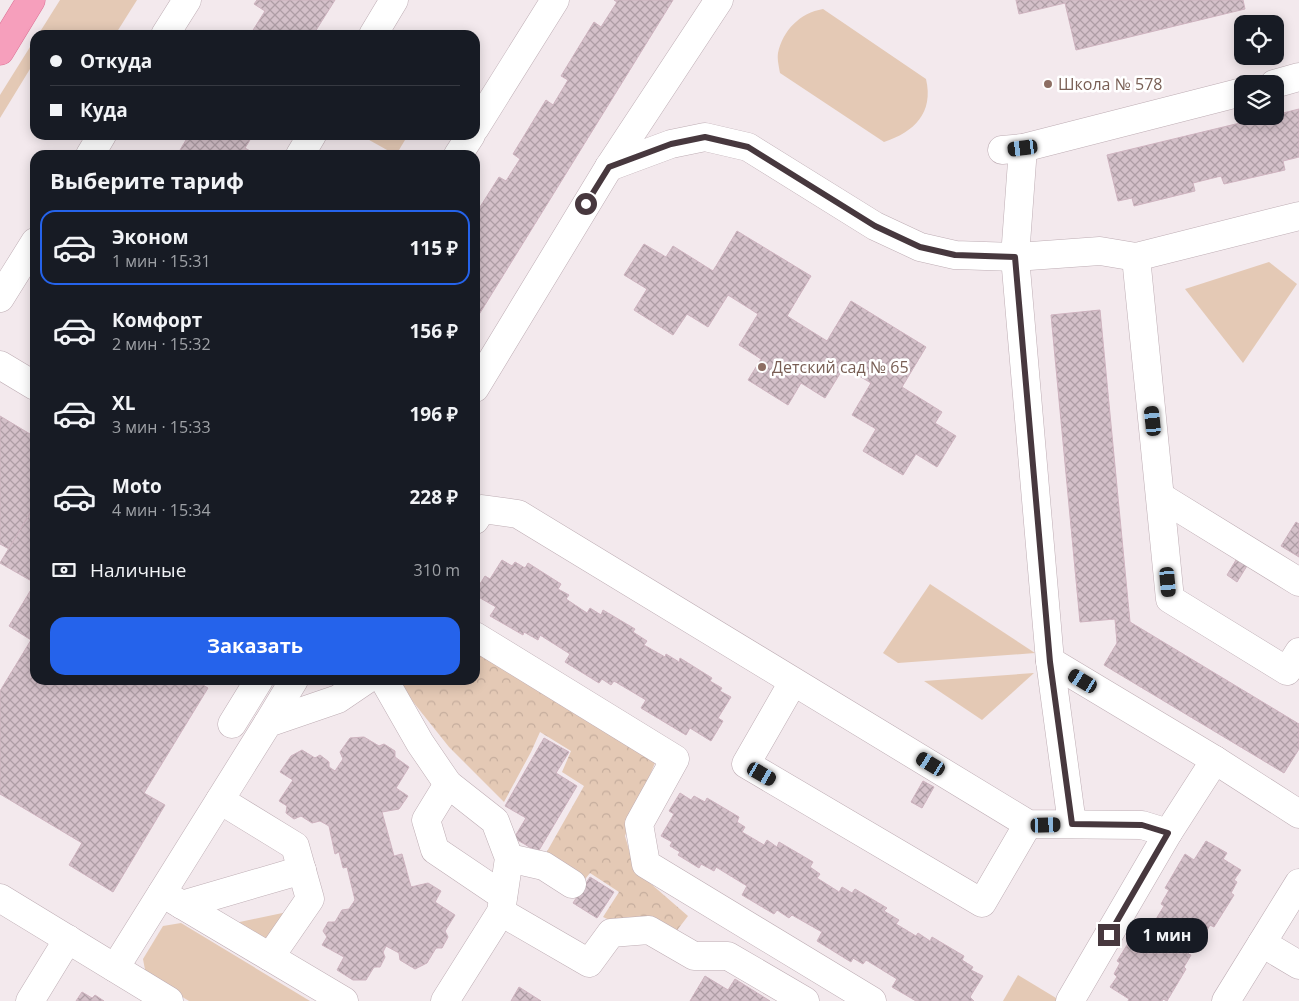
<!DOCTYPE html>
<html lang="ru">
<head>
<meta charset="utf-8">
<style>
  body { margin:0; font-family:"Open Sans",sans-serif; background:#20242c; color:#f1f3f6; height:100vh; display:flex; flex-direction:column; font-size:19px; white-space:nowrap }
  * { box-sizing:border-box; margin:0 }
  p { font-size:16px; color:#9ea1a6 }
  .icon { flex:none; width:28px; height:28px; fill:none; stroke:currentColor; stroke-width:2; stroke-linecap:round; stroke-linejoin:round }
  .map { position:relative; flex:1; overflow:hidden }
  .drawer { position:absolute; left:30px; top:150px; width:450px; height:535px; display:flex; flex-direction:column; background:#171b24; border-radius:15px; box-shadow:0 2px 12px #0003 }
  .drawer>* { flex:none }
  .guide { position:absolute; left:30px; top:30px; width:450px; height:110px; border-radius:15px; box-shadow:0 2px 12px #0003; display:grid; align-content:center; height:110px; padding:0 20px; background:#171b24 }
  .tools { position:absolute; left:1234px; top:15px; display:grid; gap:10px }
  .tools a { display:grid; place-items:center; width:50px; height:50px; border-radius:10px; background:#171b24; box-shadow:0 2px 12px #0003; font-size:25px }
  .end { position:absolute; width:22px; height:22px; margin:-11px; border:6px solid #47383e; background:#fff; box-shadow:0 0 0 2px #fff }
  .from { border-radius:50% }
  .bubble { position:absolute; height:35px; border-radius:15px; background:#171b24; box-shadow:0 2px 12px #0003; font-size:16px; font-weight:700; line-height:35px; text-align:center }
  .car { position:absolute; width:15px; height:30px; margin:-15px -8px; border-radius:6px; box-shadow:0 0 4px 1px #0007; background:linear-gradient(#222 24%,#8ab4d8 0 40%,#222 0 76%,#8ab4d8 0 86%,#222 0) }
  .guide b { display:flex; align-items:center; gap:18px; height:48px; font-size:19px }
  .guide b+b { border-top:1px solid #363941 }
  .guide i { width:12px; height:12px; background:#f1f3f6 }
  ul { padding:0; list-style:none }
  li { display:flex; align-items:center; gap:15px; height:75px; margin:0 10px 8px; padding:0 10px; border:2px solid transparent; border-radius:15px }
  li div { flex:1 }
  li b { display:block; font-size:19px }
  li em { font-style:normal; font-weight:700 }
  li.on { border-color:#2563eb }
  li>.icon { width:45px; height:45px; stroke-width:1.5 }
  h2 { padding:0 20px; font-size:22px; line-height:60px }
  .pay { display:flex; align-items:center; gap:12px; height:55px; padding:0 20px; font-size:19px }
  .pay p { margin-inline-start:auto }
  .button { display:flex; gap:10px; margin-top:auto; padding:10px 20px }
  .button a { flex:1; height:58px; border-radius:15px; background:#2563eb; color:#fff; font-size:20px; font-weight:700; line-height:58px; text-align:center }
  .map>svg:first-child { display:block }
</style>
</head>
<body>
<div class="map">
<svg width="1299" height="1001" viewBox="0 0 1299 1001">
  <defs>
    <pattern id="forest-crowns" width="20" height="18" patternUnits="userSpaceOnUse" patternTransform="scale(1.25)"><rect width="20" height="18" fill="#e4c9b5"/><path d="M2 6a3 3 0 1 1 6 0M12 15a3 3 0 1 1 6 0" fill="none" stroke="#c5ad9d"/></pattern>
    <pattern id="building-cross-hatch" width="8" height="8" patternUnits="userSpaceOnUse" patternTransform="scale(1.25)"><rect width="8" height="8" fill="#d4c0c9"/><path d="M0 0l8 8M0 8l8-8" fill="none" stroke="#ae9da5"/></pattern>
  </defs>
  <rect width="100%" height="100%" fill="#f3e9ed"/>
  <g fill="#e4c9b5">
    <path d="M60,0H137L115,35H38Z"/>
    <path d="M823,9L926,79C934,113 914,132 884,142L780,73C779,67 777,59 778,53C783,30 800,13 823,9Z"/>
    <path d="M35,39V72L30,69L0,118V95Z"/>
    <path d="M408,135L396,155L362,136V135Z"/>
    <path d="M1269,262L1297,284L1243,363L1185,289Z"/>
    <path d="M930,584L1035,653L898,663L883,653Z"/>
    <path d="M1034,673L982,720L924,681Z"/>
    <path d="M292,911L267,950L235,923Z"/>
    <path d="M181,923L310,1001H189L146,975L143,959L163,926Z"/>
    <path d="M1018,975L1061,1001H1003Z"/>
  </g>
  <path fill="url(#forest-crowns)" d="M475,645L657,758L625,836L635,870L688,916L665,946L603,917L619,892L590,873L582,883L545,855L584,786L562,772L571,751L540,732L531,752L504,802L449,747L398,683L399,680H475Z"/>
  <g fill="url(#building-cross-hatch)" stroke="#ceb3bf">
    <path d="M257,0H335L313,35H250L265,11L254,4Z"/>
    <path d="M614,0H673L475,321V215L499,177L506,181L520,159L513,154L546,100L553,105L568,80L561,76L594,22L601,27L617,2Z"/>
    <path d="M1016,0H1243L1245,9L1076,50L1065,3L1019,14Z"/>
    <path d="M1299,109V157L1283,161L1285,170L1224,184L1221,176L1193,183L1195,191L1134,206L1132,198L1118,201L1107,155L1269,116H1275V115Z"/>
    <path d="M189,135H253L245,148L257,155H177Z"/>
    <path d="M737,231L811,276L787,316L827,341L851,301L926,347L902,387L942,412L935,423L956,436L937,467L916,454L903,475L863,451L876,429L852,415L871,383L844,367L825,398L801,383L788,405L748,380L761,359L739,345L758,314L728,295L708,327L687,314L673,335L634,310L647,289L624,275L644,244L666,257L673,246L713,271Z"/>
    <path d="M1100,310L1130,622L1299,724V749L1284,773L1104,665L1117,643L1115,619L1080,622L1051,315Z"/>
    <path d="M0,416L35,437V505L9,549L0,544Z"/>
    <path d="M35,505V583L0,563Z"/>
    <path d="M1296,522L1299,524V557L1281,546Z"/>
    <path d="M1239,555L1250,561L1237,582L1227,575Z"/>
    <path d="M502,560L512,566L515,562L525,568L528,563L561,584L558,589L569,595L566,599L587,613L590,608L601,615L603,610L635,629L633,632L647,641L644,645L665,657L666,654L679,662L680,658L712,678L710,681L722,688L720,691L731,697L718,718L723,721L711,741L690,728L686,735L641,708L646,700L614,681L611,685L602,679L599,683L565,662L570,654L540,635L538,640L524,632L523,635L490,616L496,607L475,595V592L485,576L490,579Z"/>
    <path d="M35,583V680H195L208,688L144,793L165,805L113,892L69,865L82,843L0,794V691L31,640L9,626Z"/>
    <path d="M364,737L379,746L384,744L395,751V757L409,767L396,788L408,796L399,809L382,812L394,856L402,854L411,887L428,883L441,891L435,902L455,915L445,931L448,937L442,948H436L427,963L415,969L400,960L399,953L386,946L383,952L385,957L380,967H374L366,980H353L337,970L344,957L322,945L327,937L323,931L328,922H335L342,910L349,909L355,900L347,867L343,868L339,852L335,854L329,826L320,821L312,823L301,816L294,819L286,813L287,806L279,801L293,780L280,772L291,756L302,750L315,758L320,755L329,762V767L335,771L343,759L340,752L350,738Z"/>
    <path d="M544,738L569,752L556,773L577,786L538,852L514,838L526,818L505,806Z"/>
    <path d="M923,781L934,787L922,808L911,802Z"/>
    <path d="M680,793L691,800L694,796L705,802L707,798L739,817L737,822L745,827L742,832L764,845L767,840L777,847L779,842L813,862L810,867L820,874L817,878L839,892L842,887L852,893L855,889L887,908L884,911L899,920L896,924L916,936L918,933L930,941L932,937L964,956L962,960L973,967L971,970L983,976L970,997L974,1001H916L892,987L897,979L866,960L863,964L853,958L851,962L817,941L822,932L792,915L789,918L777,910L774,914L742,895L747,886L716,867L714,871L701,864L699,868L678,855L680,852L670,846L672,842L661,836L674,814L669,811Z"/>
    <path d="M1206,841L1227,853L1223,859L1241,870L1234,880L1237,882L1231,893L1234,895L1214,927L1210,925L1203,937L1199,935L1188,954L1191,955L1184,967L1186,969L1167,1001L1163,999L1162,1001H1128L1129,999L1110,987L1117,977L1114,974L1120,963L1117,961L1129,942L1134,945L1142,932L1147,934L1164,906L1161,904L1169,890L1165,888L1185,854L1194,860Z"/>
    <path d="M590,877L614,892L597,918L573,903Z"/>
    <path d="M705,976L728,990L735,979L770,1001H690Z"/>
    <path d="M519,987L541,1001H511Z"/>
    <path d="M82,992L92,998L95,995L104,1001H76Z"/>
  </g>
  <g fill="none" stroke-linecap="round" stroke-linejoin="round">
    <g stroke="#beadb4" stroke-width="29">
      <g id="minor">
        <path d="M165,35L187,0"/>
        <path d="M373,35L394,0"/>
        <path d="M1274,84L1299,77"/>
        <path d="M475,128L555,0"/>
        <path d="M1023,148L1015,257L1050,661L1072,824"/>
        <path d="M1002,150L1023,148L1242,92"/>
        <path d="M90,155L102,135"/>
        <path d="M300,155L312,135"/>
        <path d="M458,155L471,135"/>
        <path d="M609,167L671,144L705,137L748,147L875,226L920,247L955,255L1015,257L1100,251L1136,257L1299,216"/>
        <path d="M1136,257L1170,599L1287,671L1299,652"/>
        <path d="M0,298L35,242"/>
        <path d="M0,365L35,386"/>
        <path d="M475,388L609,167L719,0"/>
        <path d="M1161,497L1299,582"/>
        <path d="M475,520L482,509L518,514L1028,824L1142,825L1168,833L1215,760"/>
        <path d="M475,636L675,759L639,824L646,864L872,1001"/>
        <path d="M1050,661L1215,760L1299,814"/>
        <path d="M384,680L420,743L448,784L495,821L509,858L501,912L445,1001"/>
        <path d="M793,682L746,764L982,903L1028,824"/>
        <path d="M268,723L294,680"/>
        <path d="M232,724L259,680"/>
        <path d="M448,784L426,820L435,850L503,896"/>
        <path d="M220,800L295,846L310,899L270,957"/>
        <path d="M509,858L544,866L572,884"/>
        <path d="M162,893L344,1001"/>
        <path d="M0,898L169,1001"/>
        <path d="M182,905L302,870"/>
        <path d="M501,912L589,963L611,933L649,930L694,956H728L805,1001"/>
        <path d="M1262,943L1299,965"/>
        <path d="M115,968L268,723L338,699L366,680"/>
        <path d="M30,1001L68,939"/>
        <path d="M1070,1001L1168,833"/>
        <path d="M1226,1001L1299,883"/>
      </g>
    </g>
    <g stroke="#db7095" stroke-width="29">
      <path id="major" d="M0,51L31,0"/>
    </g>
    <use href="#minor" stroke="#fff" stroke-width="28"/>
    <use href="#major" stroke="#f69fbc" stroke-width="28"/>
  </g>
  <g fill="none" stroke-linecap="round" stroke-linejoin="round">
    <path stroke="#47383e" stroke-width="6" d="M586,204L609,167L671,144L705,137L748,147L875,226L920,247L955,255L1015,257L1050,662L1072,824L1142,825L1168,833L1109,935"/>
  </g>
  <g fill="#8d6e63" stroke="#fff" stroke-width="2">
    <circle cx="1048" cy="84" r="5"/>
    <circle cx="762" cy="367" r="5"/>
  </g>
  <g text-anchor="middle" stroke-width="5" stroke-linejoin="round" paint-order="stroke">
    <g font-size="16" fill="#785e54" stroke="#fff" text-anchor="start">
      <text x="1058" y="90">Школа № 578</text>
      <text x="772" y="373">Детский сад № 65</text>
    </g>
  </g>
</svg>
<div class="tools">
<a><svg class="icon" aria-label="locate" viewBox="0 0 24 24"><circle cx="12" cy="12" r="6"/><path d="M12 2v4M12 18v4M2 12h4M18 12h4"/></svg></a>
<a><svg class="icon" aria-label="layers" viewBox="0 0 24 24"><path d="M12 4l9 5-9 5-9-5zM3 14l9 5 9-5"/></svg></a>
</div>
<i class="end from" style="left:586px;top:204px"></i>
<i class="end" style="left:1109px;top:935px"></i>
<div class="bubble" style="left:1126px;top:918px;width:82px">1 мин</div>
<i class="car" style="left:1023px;top:148px;rotate:263deg"></i>
<i class="car" style="left:1153px;top:421px;rotate:354deg"></i>
<i class="car" style="left:1168px;top:582px;rotate:175deg"></i>
<i class="car" style="left:1083px;top:681px;rotate:301deg"></i>
<i class="car" style="left:931px;top:764px;rotate:301deg"></i>
<i class="car" style="left:762px;top:774px;rotate:120deg"></i>
<i class="car" style="left:1046px;top:825px;rotate:88deg"></i>
<div class="guide">
<b><i class="from"></i>Откуда</b>
<b><i></i>Куда</b>
</div>
<section class="drawer">
<h2>Выберите тариф</h2>
<ul>
<li class="on"><svg class="icon" aria-label="car" viewBox="0 0 24 24"><path d="M5 17H2v-5l4-1 3-4h7l3 4 3 1v5h-3M9 17h6M6 11h13"/><circle cx="7" cy="17" r="2"/><circle cx="17" cy="17" r="2"/></svg><div><b>Эконом</b><p>1 мин · 15:31</p></div><em>115 ₽</em></li>
<li><svg class="icon" aria-label="car" viewBox="0 0 24 24"><path d="M5 17H2v-5l4-1 3-4h7l3 4 3 1v5h-3M9 17h6M6 11h13"/><circle cx="7" cy="17" r="2"/><circle cx="17" cy="17" r="2"/></svg><div><b>Комфорт</b><p>2 мин · 15:32</p></div><em>156 ₽</em></li>
<li><svg class="icon" aria-label="car" viewBox="0 0 24 24"><path d="M5 17H2v-5l4-1 3-4h7l3 4 3 1v5h-3M9 17h6M6 11h13"/><circle cx="7" cy="17" r="2"/><circle cx="17" cy="17" r="2"/></svg><div><b>XL</b><p>3 мин · 15:33</p></div><em>196 ₽</em></li>
<li><svg class="icon" aria-label="car" viewBox="0 0 24 24"><path d="M5 17H2v-5l4-1 3-4h7l3 4 3 1v5h-3M9 17h6M6 11h13"/><circle cx="7" cy="17" r="2"/><circle cx="17" cy="17" r="2"/></svg><div><b>Moto</b><p>4 мин · 15:34</p></div><em>228 ₽</em></li>
</ul>
<div class="pay"><svg class="icon" aria-label="cash" viewBox="0 0 24 24"><path d="M3 7h18v10H3z"/><circle cx="12" cy="12" r="2"/></svg>Наличные<p>310 m</p></div>
<div class="button"><a>Заказать</a></div>
</section>
</div>
</body>
</html>
